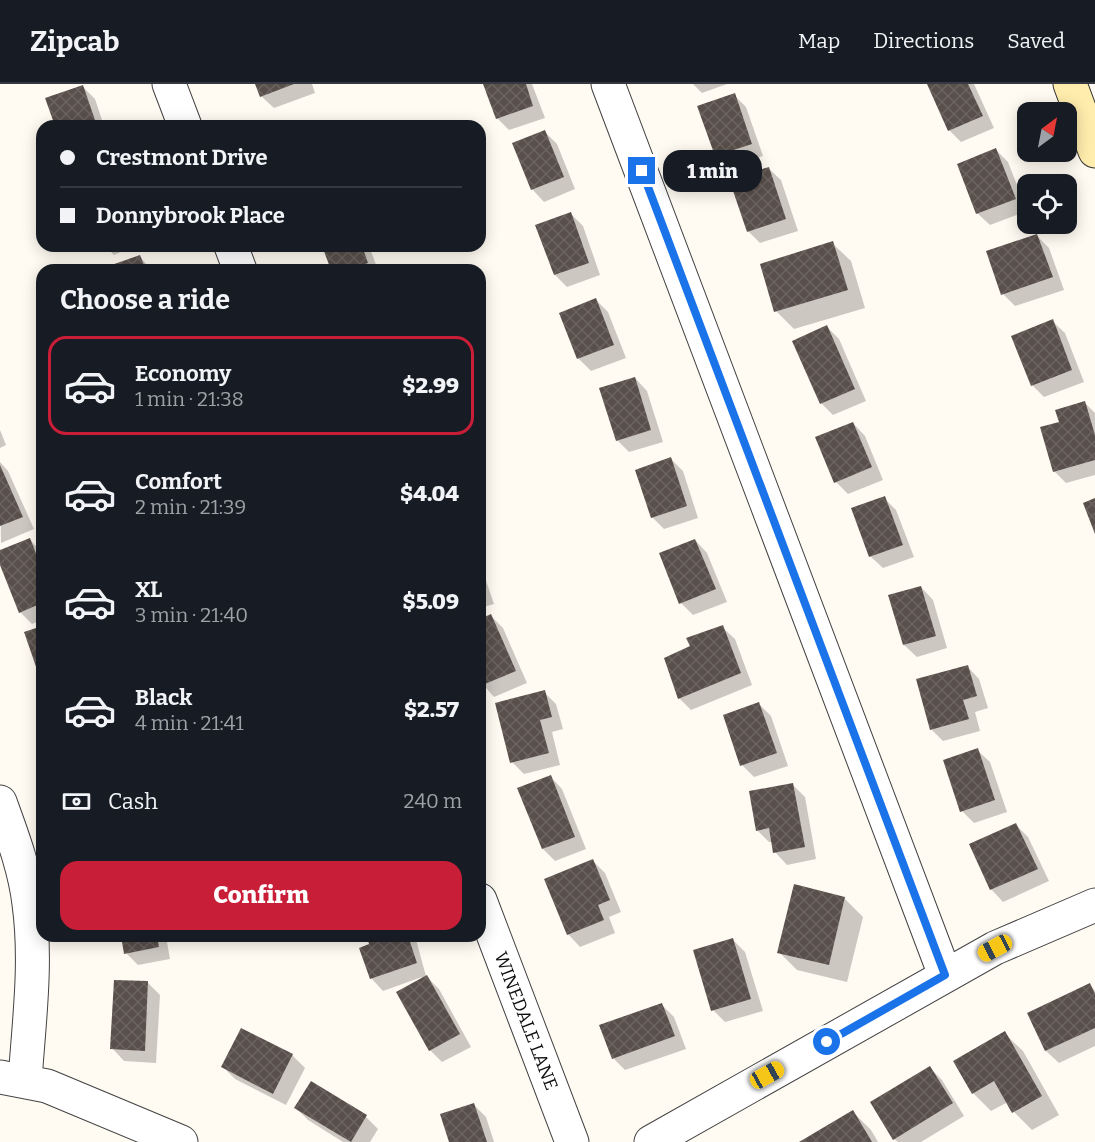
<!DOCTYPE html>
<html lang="en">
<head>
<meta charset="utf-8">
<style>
  body { margin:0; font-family:Bitter,serif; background:#242831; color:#f1f3f6; height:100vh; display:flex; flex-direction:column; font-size:22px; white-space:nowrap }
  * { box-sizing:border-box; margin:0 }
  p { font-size:20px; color:#9ea1a6 }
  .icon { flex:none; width:33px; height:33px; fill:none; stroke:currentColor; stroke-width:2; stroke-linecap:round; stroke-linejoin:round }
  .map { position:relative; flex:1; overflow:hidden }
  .drawer { position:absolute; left:36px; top:180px; width:450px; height:678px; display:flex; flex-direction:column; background:#171b24; border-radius:18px; box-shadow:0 3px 15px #0003 }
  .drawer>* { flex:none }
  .hud { position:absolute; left:36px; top:36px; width:450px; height:132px; border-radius:18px; box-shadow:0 3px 15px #0003; display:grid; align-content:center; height:132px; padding:0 24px; background:#171b24 }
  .needle { width:39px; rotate:32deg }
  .fabs { position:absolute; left:1017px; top:18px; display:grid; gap:12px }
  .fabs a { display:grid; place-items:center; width:60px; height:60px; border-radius:12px; background:#171b24; box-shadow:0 3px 15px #0003; font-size:30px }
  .end { position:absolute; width:27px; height:27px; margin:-14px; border:8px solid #1a73e8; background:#fff; box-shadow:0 0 0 3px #fff }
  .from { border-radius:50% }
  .bubble { position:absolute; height:42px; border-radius:18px; background:#171b24; box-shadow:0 3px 15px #0003; font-size:20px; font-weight:800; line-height:42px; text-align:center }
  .car { position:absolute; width:18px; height:36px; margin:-18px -9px; border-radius:8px; box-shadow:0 0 4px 2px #0007; background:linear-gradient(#f5c518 24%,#345 0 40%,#f5c518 0 76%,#345 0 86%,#f5c518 0) }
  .hud b { display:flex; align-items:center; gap:21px; height:57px; font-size:22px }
  .hud b+b { border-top:2px solid #363941 }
  .hud i { width:15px; height:15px; background:#f1f3f6 }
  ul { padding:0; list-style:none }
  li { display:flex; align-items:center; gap:18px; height:99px; margin:0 12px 9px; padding:0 12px; border:3px solid transparent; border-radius:18px }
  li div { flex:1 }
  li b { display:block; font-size:22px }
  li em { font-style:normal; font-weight:800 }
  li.selected { border-color:#c91e38 }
  li>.icon { width:54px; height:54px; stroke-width:1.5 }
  h2 { padding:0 24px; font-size:27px; line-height:72px }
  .pay { display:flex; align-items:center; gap:15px; height:66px; padding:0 24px; font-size:22px }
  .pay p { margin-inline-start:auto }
  .cta { display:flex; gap:12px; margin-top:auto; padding:12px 24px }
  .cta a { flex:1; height:69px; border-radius:18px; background:#c91e38; color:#fff; font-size:24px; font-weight:800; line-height:69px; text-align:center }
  header { display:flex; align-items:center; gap:36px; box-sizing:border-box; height:84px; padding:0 30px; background:#171b24; border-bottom:2px solid #363941 }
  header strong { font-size:28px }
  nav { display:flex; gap:33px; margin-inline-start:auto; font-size:21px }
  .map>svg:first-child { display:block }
</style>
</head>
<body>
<header>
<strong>Zipcab</strong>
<nav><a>Map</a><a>Directions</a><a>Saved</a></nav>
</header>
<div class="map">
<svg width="1095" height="1058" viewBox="0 0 1095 1058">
  <defs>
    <pattern id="building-cross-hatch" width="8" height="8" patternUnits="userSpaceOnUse" patternTransform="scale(1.5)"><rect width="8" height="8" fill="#594f4b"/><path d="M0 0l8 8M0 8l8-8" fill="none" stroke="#6c6461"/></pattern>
  </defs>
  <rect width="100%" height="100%" fill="#fffbf2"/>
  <g fill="#0003">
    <path d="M257,0H312L315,9L274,24L261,12Z"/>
    <path d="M484,0H532L545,34L509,46L497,34Z"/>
    <path d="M693,0H727L702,9Z"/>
    <path d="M929,0H974L994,44L961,58L949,46Z"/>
    <path d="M83,3L95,15L104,42H56Z"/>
    <path d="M734,11L746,23L763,72L728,84L716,71Z"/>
    <path d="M545,48L557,60L575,105L544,118L532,105Z"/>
    <path d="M996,66L1008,78L1027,127L990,141L977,129Z"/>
    <path d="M768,84L781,96L798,147L760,159L748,147Z"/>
    <path d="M571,130L583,142L600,191L567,203L555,191L537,142Z"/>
    <path d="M1037,152L1049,164L1064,206L1015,222L1003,210Z"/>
    <path d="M832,159L851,177L865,224L794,245L776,227Z"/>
    <path d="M105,162H134L114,171Z"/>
    <path d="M324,162H369L378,186H333Z"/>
    <path d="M139,172L152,186H105Z"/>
    <path d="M596,216L608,228L626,274L591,287L578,274Z"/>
    <path d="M1052,237L1065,249L1084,298L1044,313L1032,301Z"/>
    <path d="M827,243L839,255L866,317L833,331L821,319Z"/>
    <path d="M635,294L647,307L663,358L629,368L617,356Z"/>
    <path d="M1085,319L1095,329V391L1066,399L1054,387L1061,339Z"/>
    <path d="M853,339L865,352L883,396L848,410L836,398Z"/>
    <path d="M0,346L6,361L0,364Z"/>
    <path d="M671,375L683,387L698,434L664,445L652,433Z"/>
    <path d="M0,378L8,387L34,445L1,459Z"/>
    <path d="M884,414L896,426L914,473L883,484L870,472Z"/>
    <path d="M30,456L42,468V536L32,540L20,528L0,477V468Z"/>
    <path d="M695,456L707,469L727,518L693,531L681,519Z"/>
    <path d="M480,479L494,520L480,524Z"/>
    <path d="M921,503L933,516L947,564L917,573L904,561Z"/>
    <path d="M491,532L503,544L527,599L494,613L480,597V536Z"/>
    <path d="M722,543L735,555L752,601L691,626L679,614L692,563Z"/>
    <path d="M967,582L979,595L988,624L975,628L980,647L943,657L931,645Z"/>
    <path d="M544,608L556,620L563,645L552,648L560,681L524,690L512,678Z"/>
    <path d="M759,620L771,632L788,682L754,693L742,681Z"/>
    <path d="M977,666L990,678L1007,728L974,739L962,727Z"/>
    <path d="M550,692L562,705L586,765L555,777L543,765Z"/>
    <path d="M793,701L805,713L816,775L787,781L775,768L773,758H769L757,746Z"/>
    <path d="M1016,741L1028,753L1049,797L1003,818L991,805Z"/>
    <path d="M593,777L605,789L621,828L609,833L615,849L580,863L568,850Z"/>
    <path d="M844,814L863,833L847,898L797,886L779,868Z"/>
    <path d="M122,852H166L170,875L138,881L126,869Z"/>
    <path d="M368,852H415L426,892L439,905L471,963L442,978L430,966L422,893L383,907L371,894V861Z"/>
    <path d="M733,856L745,868L763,927L725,938L713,926Z"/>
    <path d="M148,899L160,911L156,979L124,977L112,964Z"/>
    <path d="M1090,901L1095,907V962L1059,979L1046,967L1029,929Z"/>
    <path d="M662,921L674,933L686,965L625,986L613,974Z"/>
    <path d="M241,946L292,971L305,984L286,1021L235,995L223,983Z"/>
    <path d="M1004,949L1023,967L1059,1031L1032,1046L1014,1028L1008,1018L991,1027L973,1009Z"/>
    <path d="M930,984L942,996L964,1032L921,1058H898L894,1055Z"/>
    <path d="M312,999L366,1033L378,1045L370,1058H343L308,1036L296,1024Z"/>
    <path d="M474,1021L486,1033L494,1058H451Z"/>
    <path d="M853,1028L871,1046L878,1058H802Z"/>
  </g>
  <g fill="url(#building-cross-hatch)">
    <path d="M255,0H294L260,13Z"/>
    <path d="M483,0H526L533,22L496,35Z"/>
    <path d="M927,0H968L983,32L948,47Z"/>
    <path d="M83,1L97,42H55L45,14Z"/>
    <path d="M735,9L752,60L715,72L697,22Z"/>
    <path d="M545,46L564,93L531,106L512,59Z"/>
    <path d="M996,64L1016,115L976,130L957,80Z"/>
    <path d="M769,83L786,135L747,148L729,95Z"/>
    <path d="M571,128L589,179L554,191L535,141Z"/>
    <path d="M1037,150L1053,193L1001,211L986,167Z"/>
    <path d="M833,157L848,206L774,228L760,180Z"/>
    <path d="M322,162H362L368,179L347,186H331Z"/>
    <path d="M140,171L146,186H104L103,184Z"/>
    <path d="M596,214L614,261L577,275L559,229Z"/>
    <path d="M1053,235L1072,286L1031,302L1011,252Z"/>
    <path d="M827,241L855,305L820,320L792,257Z"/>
    <path d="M635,293L651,346L616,357L599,304Z"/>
    <path d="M1085,317L1095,351V376L1053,388L1040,343L1059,338L1055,326Z"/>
    <path d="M853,338L872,383L834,399L815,353Z"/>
    <path d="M671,373L687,422L651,434L635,386Z"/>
    <path d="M0,381L23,433L0,442Z"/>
    <path d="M885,412L903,461L869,473L851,424Z"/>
    <path d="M1095,414V450L1083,419Z"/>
    <path d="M30,454L42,485V519L19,529L0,481V466Z"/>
    <path d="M695,455L716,505L679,520L659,469Z"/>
    <path d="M921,502L936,552L903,561L888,511Z"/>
    <path d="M491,530L516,587L480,602V535Z"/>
    <path d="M723,541L741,589L678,615L664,574L690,562L686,554Z"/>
    <path d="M42,542V600L24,548Z"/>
    <path d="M968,581L977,612L963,616L969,635L930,646L916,595Z"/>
    <path d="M545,606L552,633L540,636L549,669L510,679L495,619Z"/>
    <path d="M759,618L777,669L740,682L723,631Z"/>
    <path d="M978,664L995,716L960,728L943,676Z"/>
    <path d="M551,691L575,753L542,765L517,704Z"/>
    <path d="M793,699L805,763L773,769L769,744L756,747L749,707Z"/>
    <path d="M1016,739L1038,785L990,806L969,760Z"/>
    <path d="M593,775L610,816L598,821L604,836L567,851L544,795Z"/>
    <path d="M794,800L845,813L829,881L777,869Z"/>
    <path d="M121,852H157L159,863L124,870Z"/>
    <path d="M367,852H408L417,879L370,895L359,864L369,860Z"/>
    <path d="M733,854L751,915L711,927L693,866Z"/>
    <path d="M427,891L460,950L429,967L396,908Z"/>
    <path d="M114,896L148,897L145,967L110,965Z"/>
    <path d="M1090,899L1095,910V944L1045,967L1027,929Z"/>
    <path d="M662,919L675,952L612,975L599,941Z"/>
    <path d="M241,944L293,970L273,1010L221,983Z"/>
    <path d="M1005,947L1042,1012L1012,1029L994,997L972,1010L953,977Z"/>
    <path d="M930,982L953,1019L893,1056L870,1018Z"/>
    <path d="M311,997L367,1031L351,1058L294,1024Z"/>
    <path d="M474,1019L487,1058H449L440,1030Z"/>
    <path d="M853,1026L872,1058H799Z"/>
  </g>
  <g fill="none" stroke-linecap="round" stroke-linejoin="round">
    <g stroke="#424242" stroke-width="35">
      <g id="street">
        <path d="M169,0L185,42"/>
        <path d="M608,0L945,891"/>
        <path d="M231,162L240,186"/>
        <path d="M0,718C12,751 25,785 29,820C37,878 29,938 25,996"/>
        <path d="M480,816L572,1058"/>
        <path d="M0,993L47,1002L181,1058"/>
        <path d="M651,1058L995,864L1095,821"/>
      </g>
    </g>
    <g stroke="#313131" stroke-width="35">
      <path id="secondary" d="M1070,0L1095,67"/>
    </g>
    <use href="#street" stroke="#fff" stroke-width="33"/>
    <use href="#secondary" stroke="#ffedad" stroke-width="33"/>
  </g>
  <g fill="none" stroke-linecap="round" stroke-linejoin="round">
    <path stroke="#1a73e8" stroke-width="8" d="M642,87L945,891L827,958"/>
  </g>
  <g text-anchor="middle" stroke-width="6" stroke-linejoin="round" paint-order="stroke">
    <g font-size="18" fill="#0f0f0f" stroke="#fff">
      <text transform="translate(526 937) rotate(69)" y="6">WINEDALE LANE</text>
    </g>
  </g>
</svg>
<div class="fabs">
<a><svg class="needle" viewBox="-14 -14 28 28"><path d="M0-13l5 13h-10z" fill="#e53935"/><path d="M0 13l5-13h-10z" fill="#9ea1a6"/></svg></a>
<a><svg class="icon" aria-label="locate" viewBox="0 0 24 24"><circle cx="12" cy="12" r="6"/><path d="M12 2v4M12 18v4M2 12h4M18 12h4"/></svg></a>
</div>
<i class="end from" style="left:827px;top:958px"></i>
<i class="end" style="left:642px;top:87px"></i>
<div class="bubble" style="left:663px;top:66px;width:99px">1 min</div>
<i class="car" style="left:995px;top:864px;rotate:242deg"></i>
<i class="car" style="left:767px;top:991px;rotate:61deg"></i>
<div class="hud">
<b><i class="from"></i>Crestmont Drive</b>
<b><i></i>Donnybrook Place</b>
</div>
<section class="drawer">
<h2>Choose a ride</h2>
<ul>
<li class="selected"><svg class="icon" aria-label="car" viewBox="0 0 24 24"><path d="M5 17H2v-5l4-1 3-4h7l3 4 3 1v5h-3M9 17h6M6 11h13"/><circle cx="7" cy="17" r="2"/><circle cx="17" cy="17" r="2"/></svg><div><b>Economy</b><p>1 min · 21:38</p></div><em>$2.99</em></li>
<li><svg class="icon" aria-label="car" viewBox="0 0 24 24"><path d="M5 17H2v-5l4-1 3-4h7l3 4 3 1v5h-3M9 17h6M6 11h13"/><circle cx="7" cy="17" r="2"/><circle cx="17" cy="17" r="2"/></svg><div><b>Comfort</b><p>2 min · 21:39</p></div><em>$4.04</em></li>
<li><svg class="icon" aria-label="car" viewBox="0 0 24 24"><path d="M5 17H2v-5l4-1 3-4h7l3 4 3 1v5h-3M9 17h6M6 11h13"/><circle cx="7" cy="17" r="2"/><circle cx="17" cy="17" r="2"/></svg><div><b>XL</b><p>3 min · 21:40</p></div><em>$5.09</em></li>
<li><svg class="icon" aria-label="car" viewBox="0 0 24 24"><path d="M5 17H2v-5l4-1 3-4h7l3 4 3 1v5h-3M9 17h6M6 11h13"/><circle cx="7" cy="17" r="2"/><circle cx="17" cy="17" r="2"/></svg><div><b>Black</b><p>4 min · 21:41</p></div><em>$2.57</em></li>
</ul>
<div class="pay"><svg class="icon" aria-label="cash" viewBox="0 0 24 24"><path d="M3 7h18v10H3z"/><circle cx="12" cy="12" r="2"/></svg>Cash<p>240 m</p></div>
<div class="cta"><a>Confirm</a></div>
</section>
</div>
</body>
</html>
